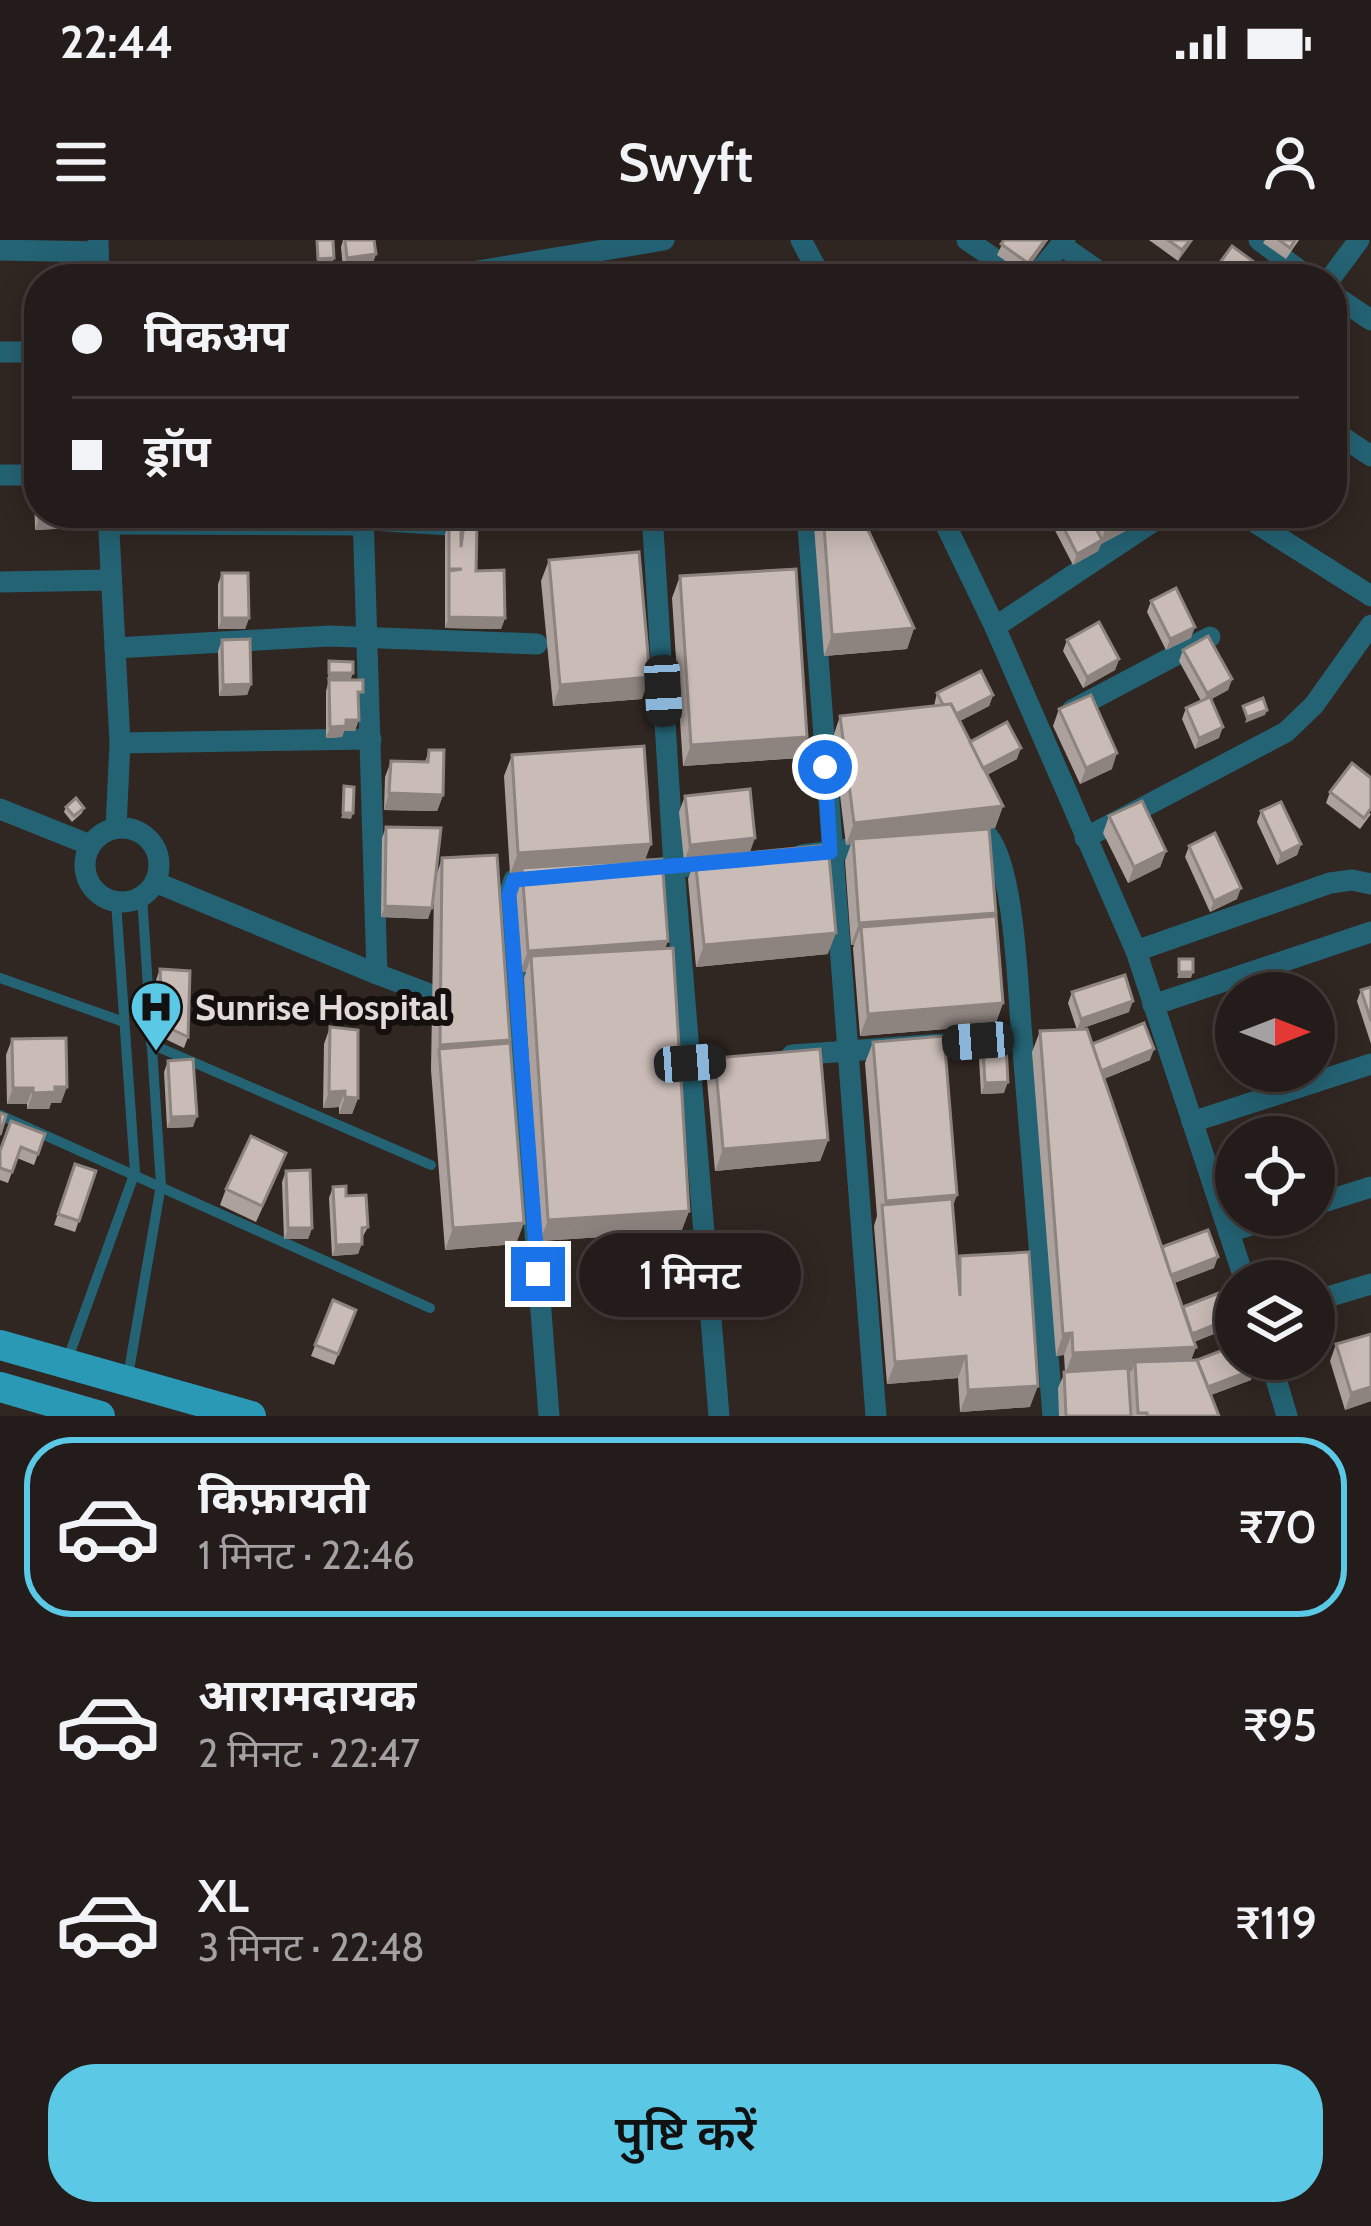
<!DOCTYPE html>
<html lang="hi">
<head>
<meta charset="utf-8">
<style>
  body { margin:0; font-family:Cabin,"Noto Sans Devanagari",sans-serif; background:#2c2523; color:#f1f3f6; height:100vh; display:flex; flex-direction:column; font-size:45px; white-space:nowrap }
  * { box-sizing:border-box; margin:0 }
  p { font-size:39px; color:#a3a1a2 }
  .icon { flex:none; width:66px; height:66px; fill:none; stroke:currentColor; stroke-width:2; stroke-linecap:round; stroke-linejoin:round }
  .map { position:relative; height:1176px; overflow:hidden }
  .sheet { display:flex; flex-direction:column; background:#241c1a; flex:1 }
  .sheet>* { flex:none }
  .guide { position:absolute; left:24px; top:24px; width:1323px; height:264px; border-radius:48px; box-shadow:0 6px 30px #0003,0 0 0 3px #413a39; display:grid; align-content:center; height:264px; padding:0 48px; background:#241c1a }
  .needle { width:78px; rotate:90deg }
  .fabs { position:absolute; left:1215px; top:732px; display:grid; gap:24px }
  .fabs a { display:grid; place-items:center; width:120px; height:120px; border-radius:50%; background:#241c1a; box-shadow:0 6px 30px #0003,0 0 0 3px #413a39; font-size:60px }
  .end { position:absolute; width:54px; height:54px; margin:-27px; border:15px solid #1a73e8; background:#fff; box-shadow:0 0 0 6px #fff }
  .from { border-radius:50% }
  .bubble { position:absolute; height:84px; border-radius:42px; background:#241c1a; box-shadow:0 6px 30px #0003,0 0 0 3px #413a39; font-size:39px; font-weight:600; line-height:84px; text-align:center }
  .car { position:absolute; width:36px; height:72px; margin:-36px -18px; border-radius:15px; box-shadow:0 0 9px 3px #0007; background:linear-gradient(#222 24%,#8ab4d8 0 40%,#222 0 76%,#8ab4d8 0 86%,#222 0) }
  .guide b { display:flex; align-items:center; gap:42px; height:114px; font-size:45px }
  .guide b+b { border-top:3px solid #413a39 }
  .guide i { width:30px; height:30px; background:#f1f3f6 }
  ul { padding:21px 0 0; list-style:none }
  li { display:flex; align-items:center; gap:36px; height:180px; margin:0 24px 18px; padding:0 24px; border:6px solid transparent; border-radius:48px }
  li div { flex:1 }
  li b { display:block; font-size:45px }
  li em { font-style:normal; font-weight:600 }
  li.current { border-color:#5bc8e6 }
  li>.icon { width:108px; height:108px; stroke-width:1.5 }
  .primary-button { display:flex; gap:24px; margin-top:auto; padding:24px 48px }
  .primary-button a { flex:1; height:138px; border-radius:48px; background:#5bc8e6; color:#111; font-size:48px; font-weight:600; line-height:138px; text-align:center }
  .status { display:flex; justify-content:space-between; align-items:center; height:84px; padding:0 60px; background:#241c1a; direction:ltr }
  .status svg { height:33px; fill:currentColor }
  header { display:flex; justify-content:space-between; align-items:center; height:156px; padding:0 48px; background:#241c1a; font-size:54px; font-weight:600 }
  .map>svg:first-child { display:block }
</style>
</head>
<body>
<div class="status"><b>22:44</b><svg viewBox="0 0 49 12"><path d="M0 12V9h3v3zM5 12V6h3v6zM10 12V3h3v9zM15 12V0h3v12zM26 1h20v11H26zM47 4h2v5h-2z"/></svg></div>
<header><svg class="icon" aria-label="menu" viewBox="0 0 24 24"><path d="M4 6h16M4 12h16M4 18h16"/></svg>Swyft<svg class="icon" aria-label="person" viewBox="0 0 24 24"><circle cx="12" cy="8" r="4"/><path d="M4 21q1-7 8-7t8 7"/></svg></header>
<div class="map">
<svg width="1371" height="1176" viewBox="0 0 1371 1176">
  <rect width="100%" height="100%" fill="#302622"/>
  <g fill="none" stroke-linecap="round" stroke-linejoin="round">
    <g stroke="#246374" stroke-width="10">
      <path d="M363,285L456,291"/>
      <path d="M0,738L124,782"/>
      <path d="M151,804L431,925"/>
      <path d="M0,875L430,1068"/>
      <path d="M67,1121L135,932L116,662"/>
      <path d="M128,1136L161,945L142,656"/>
    </g>
    <g stroke="#246374" stroke-width="21">
      <path d="M98,0L99,39"/>
      <path d="M801,0L822,39"/>
      <path d="M967,0L1024,39"/>
      <path d="M1259,0L1311,39"/>
      <path d="M1061,5L1110,39"/>
      <path d="M0,10L98,12"/>
      <path d="M430,39L664,0"/>
      <path d="M1033,39L1065,0"/>
      <path d="M1330,39L1359,0"/>
      <path d="M1332,54L1371,80"/>
      <path d="M0,112H39"/>
      <path d="M1332,190L1371,216"/>
      <path d="M0,235H39"/>
      <path d="M108,273L120,503L116,588"/>
      <path d="M652,273L674,628L719,1176"/>
      <path d="M807,273L848,811L1022,798L1053,1176"/>
      <path d="M940,273L995,387L1136,711L1245,1041"/>
      <path d="M1240,273L1371,356"/>
      <path d="M109,284L363,285"/>
      <path d="M0,342L111,340"/>
      <path d="M995,387L1166,273"/>
      <path d="M115,408L330,396L537,404"/>
      <path d="M1072,470L1210,397"/>
      <path d="M120,503L371,499"/>
      <path d="M0,569L90,605"/>
      <circle cx="122" cy="625" r="37"/>
      <path d="M963,592L985,593C1015,620 1018,755 1022,798"/>
      <path d="M1085,598L1286,492L1314,465L1371,385"/>
      <path d="M802,615L872,606"/>
      <path d="M635,630L717,624"/>
      <path d="M544,636L514,640L509,654L549,1176"/>
      <path d="M155,642L377,734L363,273"/>
      <path d="M1136,711L1330,643L1352,640L1371,644"/>
      <path d="M377,734L427,753"/>
      <path d="M1153,765L1371,692"/>
      <path d="M792,815L848,811L876,1176"/>
      <path d="M1192,882L1371,824"/>
      <path d="M1314,965L1371,947"/>
      <path d="M1229,992L1282,975"/>
      <path d="M1314,1061L1371,1044"/>
      <path d="M1270,1119L1287,1176"/>
    </g>
    <g stroke="#2a99b6" stroke-width="30">
      <path d="M0,1105L251,1176"/>
      <path d="M0,1147L100,1176"/>
    </g>
  </g>
  <g fill="#ada19d">
    <path d="M343,0H374L376,14L372,25L343,29L341,7Z"/>
    <path d="M1004,0H1048L1024,34L997,15Z"/>
    <path d="M1149,0H1193L1178,21Z"/>
    <path d="M1265,0H1299L1286,19L1263,3Z"/>
    <path d="M35,108L39,214H31L29,124Z"/>
    <path d="M38,231L39,273H80L73,288L35,290L34,242Z"/>
    <path d="M813,273H860L914,388L907,409L824,416Z"/>
    <path d="M1051,273H1143L1133,287L1101,304L1098,311L1073,325L1049,279Z"/>
    <path d="M1268,273H1290L1279,281Z"/>
    <path d="M449,283L461,292L464,284L476,331L505,378L501,389L445,388V294Z"/>
    <path d="M549,320L642,459L553,466L541,341Z"/>
    <path d="M222,333L249,378L245,389H218V344Z"/>
    <path d="M680,336L799,518L683,526L672,358Z"/>
    <path d="M1151,361L1191,398L1166,410L1147,372Z"/>
    <path d="M222,400L251,444L247,455L219,456L218,411Z"/>
    <path d="M1067,400L1119,419L1115,430L1083,448L1063,411Z"/>
    <path d="M1183,410L1232,439L1228,450L1211,459L1219,498L1195,509L1182,479L1186,468L1201,461L1179,421Z"/>
    <path d="M329,440L358,463L355,491H344L342,497L326,498V451Z"/>
    <path d="M937,453L993,455L989,466L960,481L970,502L1017,519L987,535L1003,566L995,588L973,590L996,673L1003,763L995,785L860,796L853,708L854,705H851L845,621L851,604L846,605L833,497L840,476L934,466Z"/>
    <path d="M1059,469L1112,529L1080,544L1053,486Z"/>
    <path d="M429,510L443,555L437,571L384,570L385,537L391,521L425,522Z"/>
    <path d="M512,515L645,620L665,708L689,971L681,992L540,1001L524,738L526,732H520L515,650L521,633L510,634L504,536Z"/>
    <path d="M1330,552L1371,574L1360,589L1326,563Z"/>
    <path d="M685,556L750,613L828,714L696,727L688,639L695,620L684,621L679,572Z"/>
    <path d="M66,567L84,568L82,573L72,582L64,572Z"/>
    <path d="M1261,571L1301,604L1297,615L1277,625L1257,582Z"/>
    <path d="M1109,576L1166,611L1160,627L1128,643L1103,593Z"/>
    <path d="M386,587L436,636L442,618L510,800L509,804L516,1004L445,1010L431,830L434,650L428,679L381,677L382,598Z"/>
    <path d="M1189,606L1237,659L1210,672L1185,617Z"/>
    <path d="M160,729L188,797L184,808L159,796L156,740Z"/>
    <path d="M1371,747V804L1357,761L1361,750Z"/>
    <path d="M1072,752L1129,772L1077,790L1068,763Z"/>
    <path d="M330,787L358,858L352,874H339V867L323,868L324,804Z"/>
    <path d="M1040,791L1150,820L1104,839L1162,1007L1214,1028L1174,1043L1183,1067L1236,1085L1194,1102L1196,1107L1191,1120L1251,1140L1211,1155L1219,1176H1059L1058,1148L1065,1132L1064,1115L1056,1116L1032,812Z"/>
    <path d="M12,799L61,863H51L49,869H27V864H7L6,815Z"/>
    <path d="M873,802L952,968L957,1023L960,1016L1030,1167L960,1172L958,1138L887,1144L874,986L877,976L865,823Z"/>
    <path d="M983,807L1004,853L981,854L979,818Z"/>
    <path d="M715,818L828,900L820,921L715,931L707,840Z"/>
    <path d="M168,821L193,887L167,888L164,832Z"/>
    <path d="M45,894L34,925L17,918L8,943L0,940V911Z"/>
    <path d="M75,924L96,931L75,992L54,985Z"/>
    <path d="M280,929L256,982L220,965L226,949Z"/>
    <path d="M286,931L312,988L308,999H284L282,942Z"/>
    <path d="M333,947L346,956L368,987L362,998L358,1014L332,1016L329,958Z"/>
    <path d="M333,1060L356,1070L334,1125L311,1116Z"/>
    <path d="M1336,1104L1371,1161L1345,1170L1330,1121Z"/>
  </g>
  <g fill="#8d837f">
    <path d="M1045,0H1048L1024,34L1028,23Z"/>
    <path d="M1190,0H1193L1178,21L1182,10Z"/>
    <path d="M376,14L372,25L343,29L347,18Z"/>
    <path d="M334,18L332,24H316L318,19Z"/>
    <path d="M37,198H39V214H31Z"/>
    <path d="M80,273L73,288L35,290L39,279Z"/>
    <path d="M291,273H320L319,275H290Z"/>
    <path d="M1135,273H1143L1133,287L1101,304L1098,311L1073,325L1077,314L1101,301L1106,288Z"/>
    <path d="M449,377L505,378L501,389L445,388Z"/>
    <path d="M222,378H249L245,389H218Z"/>
    <path d="M1195,387L1191,398L1166,410L1170,399Z"/>
    <path d="M914,388L907,409L824,416L832,395Z"/>
    <path d="M1119,419L1115,430L1083,448L1087,437Z"/>
    <path d="M329,433H353L351,439H327Z"/>
    <path d="M650,437L642,459L553,466L560,445Z"/>
    <path d="M1232,439L1228,450L1203,464L1207,453Z"/>
    <path d="M251,444L247,455L219,456L223,445Z"/>
    <path d="M993,455L989,466L946,488L950,477Z"/>
    <path d="M1267,470L1265,475L1245,483L1247,477Z"/>
    <path d="M346,480H359L355,491H344L342,497L326,498L330,487Z"/>
    <path d="M1223,487L1219,498L1195,509L1199,498Z"/>
    <path d="M807,497L799,518L683,526L691,505Z"/>
    <path d="M1021,508L1017,519L974,541L978,530Z"/>
    <path d="M1117,513L1112,529L1080,544L1086,528Z"/>
    <path d="M389,553L443,555L437,571L384,570Z"/>
    <path d="M1003,566L995,588L853,604V599L851,604L846,605L854,583Z"/>
    <path d="M343,573H353L351,579L341,578Z"/>
    <path d="M755,598L749,615L684,621L690,605Z"/>
    <path d="M651,604L643,626L522,628L521,633L510,634L518,613Z"/>
    <path d="M1301,604L1297,615L1277,625L1281,614Z"/>
    <path d="M1166,611L1160,627L1128,643L1134,627Z"/>
    <path d="M1241,648L1237,659L1210,672L1214,661Z"/>
    <path d="M385,666L432,668L428,679L381,677Z"/>
    <path d="M996,673L988,695L861,687L854,705H851L859,683Z"/>
    <path d="M836,693L828,714L696,727L704,705Z"/>
    <path d="M668,701L660,723L531,716L526,732H520L528,711Z"/>
    <path d="M1179,732H1193L1191,738H1177Z"/>
    <path d="M1133,761L1129,772L1077,790L1081,779Z"/>
    <path d="M1003,763L995,785L860,796L868,774Z"/>
    <path d="M510,800L502,821L439,809L432,826L440,805Z"/>
    <path d="M1323,805L1319,816L1314,817V807Z"/>
    <path d="M1154,809L1150,820L1096,842L1100,831Z"/>
    <path d="M1008,842L1004,853L981,854L985,843Z"/>
    <path d="M55,847H67L61,863H51L49,869H27L33,853Z"/>
    <path d="M13,848H33L27,864H7Z"/>
    <path d="M345,851L339,867L323,868L329,852Z"/>
    <path d="M345,857L358,858L352,874H339Z"/>
    <path d="M197,876L193,887L167,888L171,877Z"/>
    <path d="M828,900L820,921L715,931L723,909Z"/>
    <path d="M957,955L949,977L882,971L886,961Z"/>
    <path d="M689,971L681,992L540,1001L548,980Z"/>
    <path d="M524,983L516,1004L445,1010L453,988Z"/>
    <path d="M288,988H312L308,999H284Z"/>
    <path d="M362,1004L358,1014L332,1016L336,1005Z"/>
    <path d="M1218,1017L1214,1028L1164,1047L1168,1036Z"/>
    <path d="M1236,1076V1085L1184,1106L1188,1095Z"/>
    <path d="M1072,1093L1064,1115L1056,1116L1063,1094Z"/>
    <path d="M1196,1107L1188,1128L1135,1122L1132,1131L1065,1134L1073,1113Z"/>
    <path d="M966,1116L958,1138L887,1144L895,1122Z"/>
    <path d="M1255,1129L1251,1140L1202,1158L1206,1147Z"/>
    <path d="M1038,1146L1030,1167L960,1172L968,1150Z"/>
    <path d="M1371,1147V1161L1345,1170L1351,1153Z"/>
  </g>
  <g fill="#c9bbb6" stroke="#8d837f" stroke-width="3">
    <path d="M317,0H333L334,18L318,19Z"/>
    <path d="M345,0H374L376,14L347,18Z"/>
    <path d="M1004,0H1045L1028,23L1001,4Z"/>
    <path d="M1168,0H1190L1182,10Z"/>
    <path d="M1279,0H1295L1290,8Z"/>
    <path d="M1232,6L1254,22L1242,39H1208Z"/>
    <rect x="575" y="28" width="29" height="11"/>
    <path d="M35,108H39V198H37Z"/>
    <path d="M38,231L39,273H77V277L39,279Z"/>
    <path d="M823,273H860L914,388L832,395Z"/>
    <path d="M1056,273H1088L1102,300L1077,314Z"/>
    <path d="M1098,273H1135L1106,288Z"/>
    <path d="M449,283H461V307L464,284H477L476,331L504,330L505,378L449,377V331L462,329H449Z"/>
    <path d="M639,312L650,437L560,445L549,320Z"/>
    <path d="M796,329L807,497L691,505L680,336Z"/>
    <path d="M222,333H248L249,378H222Z"/>
    <path d="M1176,348L1195,387L1170,399L1151,361Z"/>
    <path d="M1099,382L1119,419L1087,437L1067,400Z"/>
    <path d="M1208,396L1232,439L1207,453L1183,410Z"/>
    <path d="M250,399L251,444L223,445L222,400Z"/>
    <path d="M329,421L353,422V433H329Z"/>
    <path d="M981,431L993,455L956,474L951,464L943,465L937,453Z"/>
    <path d="M329,440H363V452H358L359,480H346V486L330,487Z"/>
    <path d="M1091,455L1117,513L1086,528L1059,469Z"/>
    <path d="M1210,457L1223,487L1199,498L1186,468Z"/>
    <path d="M1263,458L1267,470L1247,477L1243,466Z"/>
    <path d="M951,464L1003,566L854,583L840,476Z"/>
    <path d="M1007,482L1021,508L983,528L970,502Z"/>
    <path d="M644,506L651,604L518,613L512,515Z"/>
    <path d="M429,510H444L443,555L389,553L391,521L428,522Z"/>
    <path d="M1352,523L1371,538V568L1364,578L1330,552Z"/>
    <path d="M344,546L354,547L353,573H343Z"/>
    <path d="M750,549L755,598L690,605L685,556Z"/>
    <path d="M76,558L84,568L74,576L66,567Z"/>
    <path d="M1142,561L1166,611L1134,627L1109,576Z"/>
    <path d="M1281,562L1301,604L1281,614L1261,571Z"/>
    <path d="M386,587L441,588L432,668L385,666Z"/>
    <path d="M989,589L996,673L859,683L853,599Z"/>
    <path d="M1215,593L1241,648L1214,661L1189,606Z"/>
    <path d="M828,605L836,693L704,705L695,618Z"/>
    <path d="M497,615L510,800L440,805L442,618Z"/>
    <path d="M662,619L668,701L528,711L522,628Z"/>
    <path d="M996,676L1003,763L868,774L861,687Z"/>
    <path d="M673,708L689,971L548,980L531,716Z"/>
    <rect x="1179" y="719" width="14" height="13"/>
    <path d="M160,729L190,731L188,797L163,785Z"/>
    <path d="M1125,735L1133,761L1081,779L1072,752Z"/>
    <path d="M1371,747V781L1361,750Z"/>
    <path d="M1144,783L1154,809L1101,831L1092,804Z"/>
    <path d="M330,787L358,790V858L345,857V851L329,852Z"/>
    <path d="M1087,789L1196,1107L1073,1113L1072,1093L1063,1094L1040,791Z"/>
    <path d="M1314,795L1323,805L1314,807Z"/>
    <path d="M944,796L957,955L886,961L873,802Z"/>
    <path d="M66,798L67,847H55V852L33,853V848H13L12,799Z"/>
    <path d="M510,803L524,983L453,988L439,809Z"/>
    <path d="M1006,806L1008,842L985,843L983,807Z"/>
    <path d="M820,809L828,900L723,909L715,818Z"/>
    <path d="M193,819L197,876L171,877L168,821Z"/>
    <path d="M0,873L6,875L0,895Z"/>
    <path d="M11,881L45,894L38,914L21,907L12,932L0,928V911Z"/>
    <path d="M251,896L286,913L262,966L226,949Z"/>
    <path d="M75,924L96,931L79,981L58,974Z"/>
    <path d="M310,930L312,988H288L286,931Z"/>
    <path d="M346,946V956L366,955L368,987L362,988V1004L336,1005L333,947Z"/>
    <path d="M952,959L960,1056V1016L1029,1012L1038,1146L968,1150L966,1116L895,1122L882,965Z"/>
    <path d="M1208,990L1218,1017L1171,1035L1162,1007Z"/>
    <path d="M1229,1049L1236,1065V1076L1192,1094L1183,1067Z"/>
    <path d="M333,1060L356,1070L338,1114L315,1105Z"/>
    <path d="M1371,1094V1147L1351,1153L1336,1104Z"/>
    <path d="M1236,1105V1119H1251L1255,1129L1208,1147L1197,1120Z"/>
    <path d="M1197,1120L1219,1176H1147V1173H1138L1135,1122Z"/>
    <path d="M1128,1128L1131,1176H1066L1064,1132Z"/>
  </g>
  <g fill="none" stroke-linecap="round" stroke-linejoin="round">
    <path stroke="#1a73e8" stroke-width="15" d="M538,1034L509,654L514,640L830,612L825,527"/>
  </g>
  <defs>
    <g id="hospital-pin" transform="scale(2.7)"><path d="M0 17L-7.5 6A9.5 9.5 0 1 1 7.5 6Z" fill="#5bc8e6" stroke="#15100e"/><path d="M-5-5h3v3.5h4V-5h3V5h-3V1.5h-4V5h-3Z" fill="#111"/></g>
  </defs>
  <g fill-rule="evenodd">
    <use href="#hospital-pin" x="156" y="767"/>
  </g>
  <g text-anchor="middle" stroke-width="12" stroke-linejoin="round" paint-order="stroke">
    <g font-size="36" font-weight="bold" fill="#e2dbd8" stroke="#15100e" text-anchor="start">
      <text x="195" y="780">Sunrise Hospital</text>
    </g>
  </g>
</svg>
<div class="fabs">
<a><svg class="needle" viewBox="-14 -14 28 28"><path d="M0-13l5 13h-10z" fill="#e53935"/><path d="M0 13l5-13h-10z" fill="#a3a1a2"/></svg></a>
<a><svg class="icon" aria-label="locate" viewBox="0 0 24 24"><circle cx="12" cy="12" r="6"/><path d="M12 2v4M12 18v4M2 12h4M18 12h4"/></svg></a>
<a><svg class="icon" aria-label="layers" viewBox="0 0 24 24"><path d="M12 4l9 5-9 5-9-5zM3 14l9 5 9-5"/></svg></a>
</div>
<i class="end from" style="left:825px;top:527px"></i>
<i class="end" style="left:538px;top:1034px"></i>
<div class="bubble" style="left:579px;top:993px;width:222px">1 मिनट</div>
<i class="car" style="left:663px;top:451px;rotate:177deg"></i>
<i class="car" style="left:978px;top:801px;rotate:266deg"></i>
<i class="car" style="left:690px;top:823px;rotate:86deg"></i>
<div class="guide">
<b><i class="from"></i>पिकअप</b>
<b><i></i>ड्रॉप</b>
</div>
</div>
<section class="sheet">
<ul>
<li class="current"><svg class="icon" aria-label="car" viewBox="0 0 24 24"><path d="M5 17H2v-5l4-1 3-4h7l3 4 3 1v5h-3M9 17h6M6 11h13"/><circle cx="7" cy="17" r="2"/><circle cx="17" cy="17" r="2"/></svg><div><b>किफ़ायती</b><p>1 मिनट · 22:46</p></div><em>₹70</em></li>
<li><svg class="icon" aria-label="car" viewBox="0 0 24 24"><path d="M5 17H2v-5l4-1 3-4h7l3 4 3 1v5h-3M9 17h6M6 11h13"/><circle cx="7" cy="17" r="2"/><circle cx="17" cy="17" r="2"/></svg><div><b>आरामदायक</b><p>2 मिनट · 22:47</p></div><em>₹95</em></li>
<li><svg class="icon" aria-label="car" viewBox="0 0 24 24"><path d="M5 17H2v-5l4-1 3-4h7l3 4 3 1v5h-3M9 17h6M6 11h13"/><circle cx="7" cy="17" r="2"/><circle cx="17" cy="17" r="2"/></svg><div><b>XL</b><p>3 मिनट · 22:48</p></div><em>₹119</em></li>
</ul>
<div class="primary-button"><a>पुष्टि करें</a></div>
</section>
</body>
</html>
